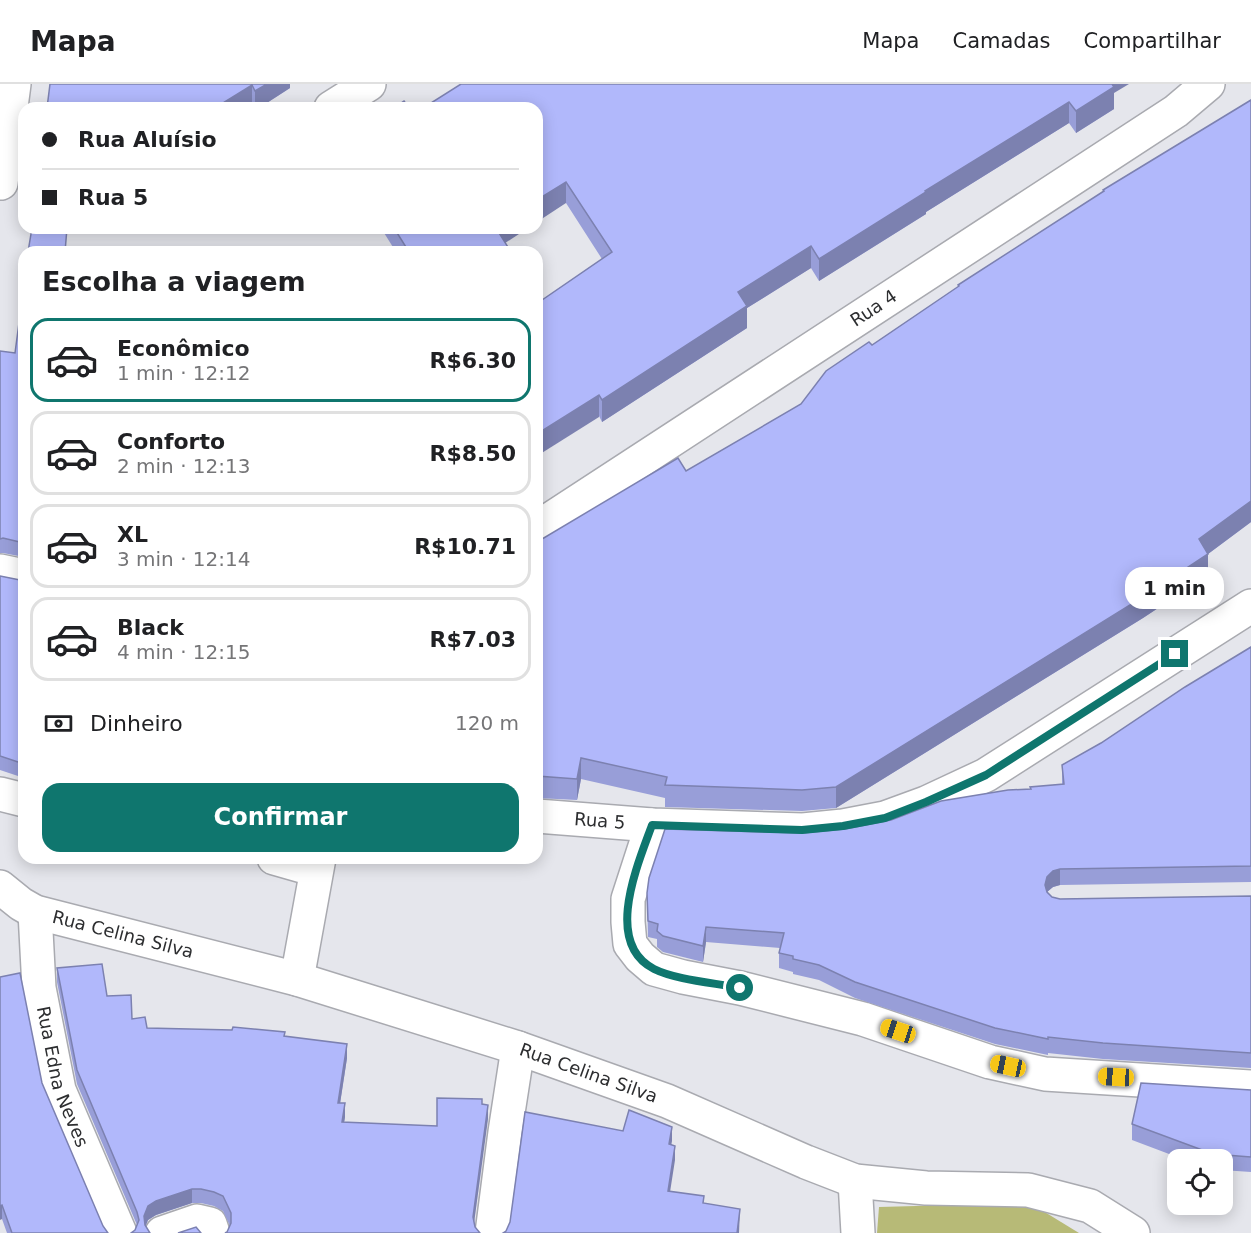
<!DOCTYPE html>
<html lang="pt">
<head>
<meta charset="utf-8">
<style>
  body { margin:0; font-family:"DejaVu Sans",sans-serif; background:#f2f2f2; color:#202124; height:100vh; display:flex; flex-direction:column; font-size:22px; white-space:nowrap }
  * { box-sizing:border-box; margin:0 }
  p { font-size:20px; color:#757577 }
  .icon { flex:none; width:33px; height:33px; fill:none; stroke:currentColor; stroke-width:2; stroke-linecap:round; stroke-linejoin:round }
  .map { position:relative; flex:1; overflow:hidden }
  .panel { position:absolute; left:18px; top:162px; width:525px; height:618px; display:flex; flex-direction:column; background:#fff; border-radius:18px; box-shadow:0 3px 15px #0003 }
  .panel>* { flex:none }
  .hud { position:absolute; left:18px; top:18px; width:525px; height:132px; border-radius:18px; box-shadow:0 3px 15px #0003; display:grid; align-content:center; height:132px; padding:0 24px; background:#fff }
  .fabs { position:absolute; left:1167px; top:1065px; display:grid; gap:12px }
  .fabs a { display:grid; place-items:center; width:66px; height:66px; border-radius:12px; background:#fff; box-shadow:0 3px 15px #0003; font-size:30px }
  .end { position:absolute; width:27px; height:27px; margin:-14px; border:8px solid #0f766e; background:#fff; box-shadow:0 0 0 3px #fff }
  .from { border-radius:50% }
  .bubble { position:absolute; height:42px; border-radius:18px; background:#fff; box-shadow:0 3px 15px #0003; font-size:20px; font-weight:600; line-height:42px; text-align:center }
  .car { position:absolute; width:18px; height:36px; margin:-18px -9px; border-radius:8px; box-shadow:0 0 4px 2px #0007; background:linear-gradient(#f5c518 24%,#345 0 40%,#f5c518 0 76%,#345 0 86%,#f5c518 0) }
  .hud b { display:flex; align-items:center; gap:21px; height:57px; font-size:22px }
  .hud b+b { border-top:2px solid #e0e0e0 }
  .hud i { width:15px; height:15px; background:#202124 }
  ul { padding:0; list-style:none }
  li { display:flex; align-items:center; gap:18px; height:84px; margin:0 12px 9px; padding:0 12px; border:3px solid #e0e0e0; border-radius:18px }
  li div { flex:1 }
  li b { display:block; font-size:22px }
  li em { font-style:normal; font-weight:600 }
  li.active { border-color:#0f766e }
  li>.icon { width:54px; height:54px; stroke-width:1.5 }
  h2 { padding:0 24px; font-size:27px; line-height:72px }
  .pay { display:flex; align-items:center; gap:15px; height:66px; padding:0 24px; font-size:22px }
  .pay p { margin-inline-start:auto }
  .action { display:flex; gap:12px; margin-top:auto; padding:12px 24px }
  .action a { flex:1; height:69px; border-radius:18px; background:#0f766e; color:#fff; font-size:24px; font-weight:600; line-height:69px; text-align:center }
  header { display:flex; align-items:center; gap:36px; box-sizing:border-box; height:84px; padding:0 30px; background:#fff; border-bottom:2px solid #e0e0e0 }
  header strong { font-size:28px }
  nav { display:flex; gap:33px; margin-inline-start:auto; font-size:21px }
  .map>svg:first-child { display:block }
</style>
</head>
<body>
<header>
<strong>Mapa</strong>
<nav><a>Mapa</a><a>Camadas</a><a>Compartilhar</a></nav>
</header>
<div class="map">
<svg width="1251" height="1149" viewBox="0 0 1251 1149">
  <rect width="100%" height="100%" fill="#e5e6ec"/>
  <path fill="#b7ba77" d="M1030,1119L1079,1149H877L879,1123Z"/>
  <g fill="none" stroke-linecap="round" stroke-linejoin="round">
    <g stroke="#a9aab0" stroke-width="36">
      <g id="street">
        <path d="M331,24L369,0"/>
        <path d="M1,99L14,0"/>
        <path id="s1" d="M537,444L1176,27L1208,0"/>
        <path d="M0,487L24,492"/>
        <path d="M0,710L24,716"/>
        <path id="s2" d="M537,732L652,741L803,746L843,742L885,734L926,719L986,691L1251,522"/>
        <path d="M652,741L628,815V838L630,860L640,873L654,885L683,893L740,904L863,935L990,978L1045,990L1251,1003"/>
        <path d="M274,774L316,786"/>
        <path id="s3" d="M0,803L21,820L35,828L297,895L518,964L667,1017L806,1078L855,1097L926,1104L1028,1106L1090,1122L1133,1149"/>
        <path id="s4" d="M35,828L39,904L59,1006L120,1149"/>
        <path d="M297,895L319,774"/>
        <path d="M855,1097L858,1149"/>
        <path d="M162,1149L197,1137L210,1140L213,1149"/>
        <path d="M492,1149L505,1048L518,964"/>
      </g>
    </g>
    <use href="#street" stroke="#fff" stroke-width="33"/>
  </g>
  <g fill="#989ed8">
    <path d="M50,0H290V4L259,24H254L252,20L245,24H47Z"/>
    <path d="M461,0L1114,9V25L1076,49L1069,39L926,128V130L819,197L811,184L747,224V244L602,338L542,216L602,175L566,119Z"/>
    <path d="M1251,16V438L1208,470V491L1143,534L836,724L802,727L665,723V714L581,695L577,716L537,714V458L686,387L801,320L872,261L958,203V201L1103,108V106Z"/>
    <path d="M381,144H528L505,158L511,168H396Z"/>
    <path d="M24,201V473L3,469H0V267L15,269Z"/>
    <path d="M0,492L20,496H24V694L0,686Z"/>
    <path d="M1251,563V798L1060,801L1053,803L1047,808L1052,813L1060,815L1251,812V984L1103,975L1048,969V971L995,960L855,914L819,896L793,890V888L779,884V869L780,864L706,858L703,878L663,868L657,863V855L648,853L647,809L802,749L845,745L891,736L1030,705L1062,700V681L1101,659Z"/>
    <path d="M57,884L107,912L132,935L147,944L285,952L347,974L340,1019L345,1033L344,1038L437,1042L482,1020L488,1035L227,1148L230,1142L223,1127L214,1122L201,1119H192L156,1131L148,1136L145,1143L135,1146L137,1141L77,1000L57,898Z"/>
    <path d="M0,893L42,999L103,1142L108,1149H7L2,1135Z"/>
    <path d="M1251,1006V1088L1222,1086V1076H1185L1132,1056V1040Z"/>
  </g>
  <g fill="#7c81b0">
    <path d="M267,0H290V4L259,24H255V7Z"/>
    <path d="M1106,0H1129L1114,9V25L1076,49V27Z"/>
    <path d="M252,1V20L245,24H215Z"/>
    <path d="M1069,18V39L926,128V130L819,197V175L925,107Z"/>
    <path d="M566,98V119L537,138V116Z"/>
    <path d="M496,144H528L496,165Z"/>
    <path d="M811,162V184L747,224V244L602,338V316L738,208Z"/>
    <path d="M599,311V333L537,372V350Z"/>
    <path d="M1251,417V438L1208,470V491L1143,534L836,724V703L1199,455Z"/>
    <path d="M581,674V695L577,716V695Z"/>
    <path d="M537,692H538V713L537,714Z"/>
    <path d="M1060,785V801L1053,803L1047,808L1045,801L1047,793L1053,787Z"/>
    <path d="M706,843V858L703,878V862Z"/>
    <path d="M347,960V974L338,1033V1019Z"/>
    <path d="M345,1019V1033L342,1052V1038Z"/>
    <path d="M488,1021V1035L473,1147V1133Z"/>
    <path d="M672,1043V1057L669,1074V1060Z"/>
    <path d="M675,1062V1076L668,1121V1107Z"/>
    <path d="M192,1105V1119L156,1131L148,1136L144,1146V1132L148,1122L156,1117Z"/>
    <path d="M2,1121V1135L0,1136V1122Z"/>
    <path d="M740,1125L739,1149H737Z"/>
  </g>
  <g fill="#b1b8fb" stroke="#7c81b0" stroke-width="1.5">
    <path d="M50,0H267L255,7L252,1L215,24H47Z"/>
    <path d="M461,0H1112L1114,3L1076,27L1069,18L925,107L926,108L819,175L811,162L738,208L747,222L602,316L599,311L537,350V209L542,216L612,168L566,98L537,116V24H423Z"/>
    <path d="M1251,16V417L1199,455L1208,470L1143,513L836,703L802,706L665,701L667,693L581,674L577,695L537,692V458L678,374L686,387L801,320L826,287L869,258L872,261L959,202L958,201L1104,107L1103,106Z"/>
    <path d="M404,17L409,24H394Z"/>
    <path d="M32,144H67L65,168H28Z"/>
    <path d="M394,144H496L511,168H409Z"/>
    <path d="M24,201V459L3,454L0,455V267L15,269Z"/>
    <path d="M0,492L20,496H24V680L0,672Z"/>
    <path d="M1251,563V782L1060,785L1053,787L1047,793L1045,801L1047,808L1052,813L1060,815L1251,812V969L1103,959L1048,953V955L995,944L855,898L819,881L793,875V872L779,869L784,849L706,843L703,862L663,852L657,847L658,840L648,837L647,809L649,794L665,745L802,749L845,745L891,736L941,717L1008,706L1031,705L1030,703L1064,700L1062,681L1101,659L1185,603Z"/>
    <path d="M102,880L107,912L131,911L132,935L145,933L147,944L232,946L233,943L285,948L284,952L347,960L338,1019H345L342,1038L437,1042V1014L482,1015V1020L488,1021L473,1133L475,1143L480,1149H225L227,1148L231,1139V1129L223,1112L214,1108L201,1105H192L156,1117L148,1122L144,1132L145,1141L150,1149H131L135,1146L139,1136L137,1128L77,986L57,884Z"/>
    <path d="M20,889L42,999L103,1142L108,1149H12L2,1121L0,1122V893Z"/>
    <path d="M1141,999L1251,1006V1073L1213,1070L1132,1040Z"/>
    <path d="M629,1026L672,1043L669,1060L675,1062L668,1107L704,1112L703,1119L740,1125L737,1149H503L506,1147L510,1138L525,1028L623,1047Z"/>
    <path d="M196,1143L201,1149H178Z"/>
  </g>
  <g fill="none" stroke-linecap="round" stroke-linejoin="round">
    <path stroke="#0f766e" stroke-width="8" d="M740,904C716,899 676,896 654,885C603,859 638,780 652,741L802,746L843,742L885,734L926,718L986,691L1175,570"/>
  </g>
  <g text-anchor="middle" stroke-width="6" stroke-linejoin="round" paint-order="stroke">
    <g font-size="18" fill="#2d2e30" stroke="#fff">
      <text dy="6" stroke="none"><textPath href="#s1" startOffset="402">Rua 4</textPath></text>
      <text dy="6" stroke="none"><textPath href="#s2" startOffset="63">Rua 5</textPath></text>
      <text dy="6" stroke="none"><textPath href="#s3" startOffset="134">Rua Celina Silva</textPath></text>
      <text dy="6" stroke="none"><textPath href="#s3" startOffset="620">Rua Celina Silva</textPath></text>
      <text dy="6" stroke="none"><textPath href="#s4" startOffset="168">Rua Edna Neves</textPath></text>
    </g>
  </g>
</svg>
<div class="fabs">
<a><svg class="icon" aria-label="locate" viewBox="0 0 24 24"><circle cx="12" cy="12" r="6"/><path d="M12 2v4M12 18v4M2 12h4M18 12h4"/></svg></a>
</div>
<i class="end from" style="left:740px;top:904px"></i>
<i class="end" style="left:1175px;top:570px"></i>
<div class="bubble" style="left:1125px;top:483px;width:99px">1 min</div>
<i class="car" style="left:898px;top:947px;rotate:288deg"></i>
<i class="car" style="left:1008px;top:982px;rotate:282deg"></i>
<i class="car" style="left:1116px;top:993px;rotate:273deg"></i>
<div class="hud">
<b><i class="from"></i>Rua Aluísio</b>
<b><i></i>Rua 5</b>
</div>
<section class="panel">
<h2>Escolha a viagem</h2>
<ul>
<li class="active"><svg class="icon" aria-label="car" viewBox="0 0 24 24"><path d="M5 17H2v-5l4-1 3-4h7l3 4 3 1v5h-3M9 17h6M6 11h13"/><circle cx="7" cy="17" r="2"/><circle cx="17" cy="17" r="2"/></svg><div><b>Econômico</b><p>1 min · 12:12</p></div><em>R$6.30</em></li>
<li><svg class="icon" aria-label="car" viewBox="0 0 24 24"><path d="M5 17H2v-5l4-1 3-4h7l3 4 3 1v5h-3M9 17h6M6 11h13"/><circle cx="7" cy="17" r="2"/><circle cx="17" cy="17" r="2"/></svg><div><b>Conforto</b><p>2 min · 12:13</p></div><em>R$8.50</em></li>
<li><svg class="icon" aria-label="car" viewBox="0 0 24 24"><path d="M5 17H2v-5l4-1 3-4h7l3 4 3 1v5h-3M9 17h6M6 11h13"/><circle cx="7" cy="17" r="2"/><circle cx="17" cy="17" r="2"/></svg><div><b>XL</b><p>3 min · 12:14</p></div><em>R$10.71</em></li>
<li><svg class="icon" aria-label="car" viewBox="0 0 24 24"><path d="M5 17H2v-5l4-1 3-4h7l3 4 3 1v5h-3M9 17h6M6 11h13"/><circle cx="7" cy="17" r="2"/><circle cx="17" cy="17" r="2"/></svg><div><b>Black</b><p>4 min · 12:15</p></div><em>R$7.03</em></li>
</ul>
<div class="pay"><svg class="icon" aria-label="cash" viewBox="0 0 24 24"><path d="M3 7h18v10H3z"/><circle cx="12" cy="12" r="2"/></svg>Dinheiro<p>120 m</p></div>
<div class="action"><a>Confirmar</a></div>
</section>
</div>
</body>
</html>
